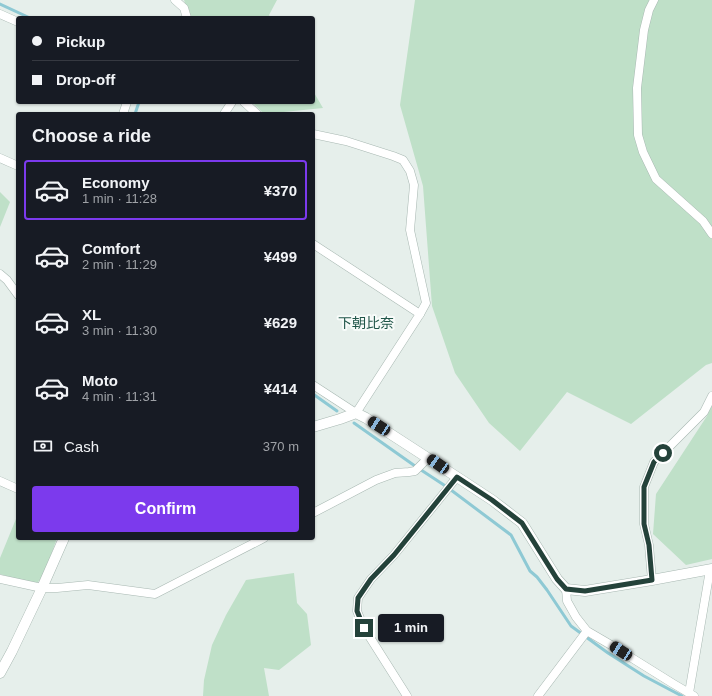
<!DOCTYPE html>
<html lang="en">
<head>
<meta charset="utf-8">
<style>
  body { margin:0; font-family:Arial,"Noto Sans JP",sans-serif; background:#20242c; color:#f1f3f6; height:100vh; display:flex; flex-direction:column; font-size:15px; white-space:nowrap }
  * { box-sizing:border-box; margin:0 }
  p { font-size:13px; color:#9ea1a6 }
  .icon { flex:none; width:22px; height:22px; fill:none; stroke:currentColor; stroke-width:2; stroke-linecap:round; stroke-linejoin:round }
  .map { position:relative; flex:1; overflow:hidden }
  .details { position:absolute; left:16px; top:112px; width:299px; height:428px; display:flex; flex-direction:column; background:#171b24; border-radius:4px; box-shadow:0 1px 3px #0004 }
  .details>* { flex:none }
  .banner { position:absolute; left:16px; top:16px; width:299px; height:88px; border-radius:4px; box-shadow:0 1px 3px #0004; display:grid; align-content:center; height:88px; padding:0 16px; background:#171b24 }
  .end { position:absolute; width:18px; height:18px; margin:-9px; border:5px solid #24423a; background:#fff; box-shadow:0 0 0 2px #fff }
  .from { border-radius:50% }
  .bubble { position:absolute; height:28px; border-radius:4px; background:#171b24; box-shadow:0 1px 3px #0004; font-size:13px; font-weight:700; line-height:28px; text-align:center }
  .car { position:absolute; width:12px; height:24px; margin:-12px -6px; border-radius:5px; box-shadow:0 0 3px 1px #0007; background:linear-gradient(#222 24%,#8ab4d8 0 40%,#222 0 76%,#8ab4d8 0 86%,#222 0) }
  .banner b { display:flex; align-items:center; gap:14px; height:38px; font-size:15px }
  .banner b+b { border-top:1px solid #363941 }
  .banner i { width:10px; height:10px; background:#f1f3f6 }
  ul { padding:0; list-style:none }
  li { display:flex; align-items:center; gap:12px; height:60px; margin:0 8px 6px; padding:0 8px; border:2px solid transparent; border-radius:4px }
  li div { flex:1 }
  li b { display:block; font-size:15px }
  li em { font-style:normal; font-weight:700 }
  li.selected { border-color:#7c3aed }
  li>.icon { width:36px; height:36px; stroke-width:1.5 }
  h2 { padding:0 16px; font-size:18px; line-height:48px }
  .pay { display:flex; align-items:center; gap:10px; height:44px; padding:0 16px; font-size:15px }
  .pay p { margin-inline-start:auto }
  .button { display:flex; gap:8px; margin-top:auto; padding:8px 16px }
  .button a { flex:1; height:46px; border-radius:4px; background:#7c3aed; color:#fff; font-size:16px; font-weight:700; line-height:46px; text-align:center }
  .map>svg:first-child { display:block }
</style>
</head>
<body>
<div class="map">
<svg width="712" height="696" viewBox="0 0 712 696">
  <rect width="100%" height="100%" fill="#e6efeb"/>
  <g fill="#bfe0c8">
    <path d="M184,0H277L269,15L271,18H190Z"/>
    <path d="M415,0H712V363L706,365L631,424L567,392L520,451L489,423L455,373L432,306L423,186L400,105Z"/>
    <path d="M313,91L323,108L264,114L252,102H313Z"/>
    <path d="M0,192L10,202L0,227Z"/>
    <path d="M712,405V559L686,565L653,534L656,494L707,416Z"/>
    <path d="M18,514V538H57L44,575L37,583L26,582L0,574V558Z"/>
    <path d="M294,573L297,603L307,614L311,645L279,670L264,668L269,696H203L204,680L212,645L226,615L246,580Z"/>
  </g>
  <g fill="none" stroke-linecap="round" stroke-linejoin="round">
    <g stroke="#8ec9d4" stroke-width="3">
      <path d="M0,4L30,18"/>
      <path d="M135,114L139,102"/>
      <path d="M313,394L337,411"/>
      <path d="M354,423L415,466L447,487L511,535L530,571L537,577L547,590L571,626L608,653L644,676L682,696"/>
    </g>
    <g stroke="#a8b8b2" stroke-width="9">
      <g id="minor">
        <path d="M175,0L184,8L187,18"/>
        <path d="M654,0L649,10L644,30L637,88L638,135L643,152L656,179L703,221L712,234"/>
        <path d="M0,14L18,22"/>
        <path d="M244,102L257,114"/>
        <path d="M123,114L127,102"/>
        <path d="M224,114L232,102"/>
        <path d="M313,134L346,141L393,156L403,160L410,171L414,185L410,230L426,303L420,314"/>
        <path d="M0,158L18,166"/>
        <path d="M313,244L420,314L356,413L313,385"/>
        <path d="M0,274L7,280L18,295"/>
        <path d="M0,481L18,489"/>
        <path d="M313,513L376,480L395,473L409,472L415,471L428,458"/>
        <path d="M0,579L42,588H57L88,585L155,594L264,538"/>
        <path d="M652,580L649,545L644,524V487L654,462L704,412L712,396"/>
        <path d="M566,589L567,601L576,617L587,631L611,645L672,683L694,696"/>
        <path d="M689,693L710,570"/>
        <path d="M407,696L364,628L357,611L358,598L371,579L394,555L457,477"/>
        <path d="M538,696L587,631"/>
      </g>
    </g>
    <g stroke="#a8b8b2" stroke-width="11">
      <g id="tertiary">
        <path d="M313,427L340,419L356,413L366,418L457,477L492,500L522,523L557,579L566,589L585,591L652,580L712,569"/>
        <path d="M0,673L12,651L42,588L64,538"/>
      </g>
    </g>
    <use href="#minor" stroke="#fff" stroke-width="8"/>
    <use href="#tertiary" stroke="#fff" stroke-width="10"/>
  </g>
  <g fill="none" stroke-linecap="round" stroke-linejoin="round">
    <path stroke="#24423a" stroke-width="5" d="M364,628L357,611L358,598L371,579L394,555L457,477L492,500L522,523L557,579L566,589L585,591L652,580L649,545L644,524V487L654,462L663,453"/>
  </g>
  <g text-anchor="middle" stroke-width="4" stroke-linejoin="round" paint-order="stroke">
    <g font-size="14" fill="#1f5548" stroke="#f7fbf9">
      <text x="366" y="328">下朝比奈</text>
    </g>
  </g>
</svg>
<i class="end from" style="left:663px;top:453px"></i>
<i class="end" style="left:364px;top:628px"></i>
<div class="bubble" style="left:378px;top:614px;width:66px">1 min</div>
<i class="car" style="left:379px;top:426px;rotate:303deg"></i>
<i class="car" style="left:438px;top:464px;rotate:304deg"></i>
<i class="car" style="left:621px;top:651px;rotate:303deg"></i>
<div class="banner">
<b><i class="from"></i>Pickup</b>
<b><i></i>Drop-off</b>
</div>
<section class="details">
<h2>Choose a ride</h2>
<ul>
<li class="selected"><svg class="icon" aria-label="car" viewBox="0 0 24 24"><path d="M5 17H2v-5l4-1 3-4h7l3 4 3 1v5h-3M9 17h6M6 11h13"/><circle cx="7" cy="17" r="2"/><circle cx="17" cy="17" r="2"/></svg><div><b>Economy</b><p>1 min · 11:28</p></div><em>¥370</em></li>
<li><svg class="icon" aria-label="car" viewBox="0 0 24 24"><path d="M5 17H2v-5l4-1 3-4h7l3 4 3 1v5h-3M9 17h6M6 11h13"/><circle cx="7" cy="17" r="2"/><circle cx="17" cy="17" r="2"/></svg><div><b>Comfort</b><p>2 min · 11:29</p></div><em>¥499</em></li>
<li><svg class="icon" aria-label="car" viewBox="0 0 24 24"><path d="M5 17H2v-5l4-1 3-4h7l3 4 3 1v5h-3M9 17h6M6 11h13"/><circle cx="7" cy="17" r="2"/><circle cx="17" cy="17" r="2"/></svg><div><b>XL</b><p>3 min · 11:30</p></div><em>¥629</em></li>
<li><svg class="icon" aria-label="car" viewBox="0 0 24 24"><path d="M5 17H2v-5l4-1 3-4h7l3 4 3 1v5h-3M9 17h6M6 11h13"/><circle cx="7" cy="17" r="2"/><circle cx="17" cy="17" r="2"/></svg><div><b>Moto</b><p>4 min · 11:31</p></div><em>¥414</em></li>
</ul>
<div class="pay"><svg class="icon" aria-label="cash" viewBox="0 0 24 24"><path d="M3 7h18v10H3z"/><circle cx="12" cy="12" r="2"/></svg>Cash<p>370 m</p></div>
<div class="button"><a>Confirm</a></div>
</section>
</div>
</body>
</html>
